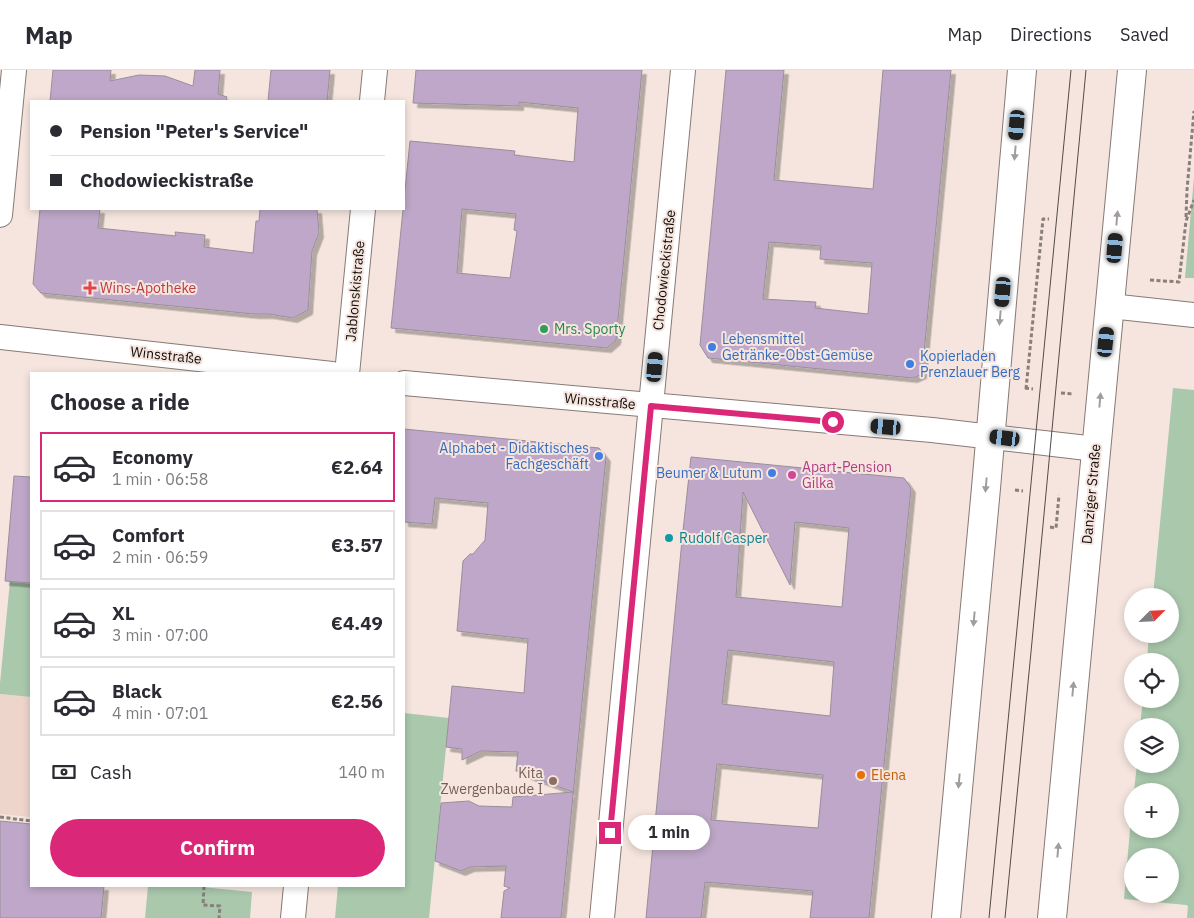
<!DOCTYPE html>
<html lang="en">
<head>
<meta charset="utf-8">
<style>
  body { margin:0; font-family:"IBM Plex Sans",sans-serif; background:#f7f7f7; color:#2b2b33; height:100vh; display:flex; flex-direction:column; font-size:19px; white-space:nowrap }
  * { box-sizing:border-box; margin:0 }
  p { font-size:16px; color:#7c7c81 }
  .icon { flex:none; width:28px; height:28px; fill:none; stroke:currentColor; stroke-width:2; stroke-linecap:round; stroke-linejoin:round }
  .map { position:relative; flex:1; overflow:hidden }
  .side { position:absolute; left:30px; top:302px; width:375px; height:515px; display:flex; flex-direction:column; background:#fff; border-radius:0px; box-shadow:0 2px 8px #0003 }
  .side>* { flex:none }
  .guide { position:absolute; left:30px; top:30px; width:375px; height:110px; border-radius:0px; box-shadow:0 2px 8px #0003; display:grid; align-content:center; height:110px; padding:0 20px; background:#fff }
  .needle { width:32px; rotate:66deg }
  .buttons { position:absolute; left:1124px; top:518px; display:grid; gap:10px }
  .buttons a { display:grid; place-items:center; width:55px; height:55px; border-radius:50%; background:#fff; box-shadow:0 2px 8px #0003; font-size:25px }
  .end { position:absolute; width:22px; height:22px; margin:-11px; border:6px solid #db2777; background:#fff; box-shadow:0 0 0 2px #fff }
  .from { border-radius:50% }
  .bubble { position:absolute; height:35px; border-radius:18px; background:#fff; box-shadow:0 2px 8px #0003; font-size:16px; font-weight:700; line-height:35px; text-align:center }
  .car { position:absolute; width:15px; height:30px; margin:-15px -8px; border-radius:6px; box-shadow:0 0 4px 1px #0007; background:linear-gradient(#222 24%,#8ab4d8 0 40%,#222 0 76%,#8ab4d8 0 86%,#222 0) }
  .guide b { display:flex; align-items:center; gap:18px; height:48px; font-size:19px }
  .guide b+b { border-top:1px solid #e1e1e2 }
  .guide i { width:12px; height:12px; background:#2b2b33 }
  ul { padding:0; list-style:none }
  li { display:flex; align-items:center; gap:15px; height:70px; margin:0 10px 8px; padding:0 10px; border:2px solid #e1e1e2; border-radius:0px }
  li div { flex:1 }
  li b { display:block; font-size:19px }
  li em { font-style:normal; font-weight:700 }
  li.on { border-color:#db2777 }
  li>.icon { width:45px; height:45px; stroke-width:1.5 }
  h2 { padding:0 20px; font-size:22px; line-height:60px }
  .pay { display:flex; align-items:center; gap:12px; height:55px; padding:0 20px; font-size:19px }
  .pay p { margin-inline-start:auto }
  .button { display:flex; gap:10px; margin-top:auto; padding:10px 20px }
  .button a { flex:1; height:58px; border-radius:30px; background:#db2777; color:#fff; font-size:20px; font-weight:700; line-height:58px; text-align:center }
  header { display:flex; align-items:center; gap:30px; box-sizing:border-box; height:70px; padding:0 25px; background:#fff; border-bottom:1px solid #e1e1e2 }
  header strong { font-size:24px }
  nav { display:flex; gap:28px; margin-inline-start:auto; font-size:18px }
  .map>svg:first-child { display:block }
</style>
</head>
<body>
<header>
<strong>Map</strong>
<nav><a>Map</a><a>Directions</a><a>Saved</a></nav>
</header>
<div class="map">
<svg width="1194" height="848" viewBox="0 0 1194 848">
  <defs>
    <filter id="shadow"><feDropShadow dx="4.5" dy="4.5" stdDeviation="0" flood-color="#0004"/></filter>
  </defs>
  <rect width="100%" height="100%" fill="#f5e5de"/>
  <path fill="#edd5cc" d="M0,624L31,627V747L0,744Z"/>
  <g fill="#a9c8ac" fill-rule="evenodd">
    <path d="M1194,107V208H1185Z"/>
    <path d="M1173,318L1194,320V848H1187L1188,836L1186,835L1124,829L1132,736V759H1170V721H1134L1137,694H1170V656H1140L1143,629H1170V591H1147L1149,564H1170V526H1153ZM1170,786V824H1132V786Z"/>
    <path d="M10,511L31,513V627L0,624V613Z"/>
    <path d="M404,643L449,648L429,848H335L338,816H404Z"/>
    <path d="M148,816H192L252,822L250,848H145Z"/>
  </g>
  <g fill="#bea7c8" stroke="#988f9b" fill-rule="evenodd" filter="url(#shadow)">
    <path d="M53,0H111L110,11L139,5L165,6L193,16L195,0H220L218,24L227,27L226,31H50Z"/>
    <path d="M271,0H330L327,31H268Z"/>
    <path d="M416,0H642L616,270L607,278L391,258L410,71L515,81L514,85L574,92L578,38L519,32V36L413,33ZM462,139L516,144L514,160L517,161L510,208L457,203Z"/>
    <path d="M726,0H784L774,110L873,119L883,0H951L922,304L913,308L708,288L700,275ZM769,172L821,176L820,189L872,193L868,244L815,238L816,232L763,229Z"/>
    <path d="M40,139H100L98,158L176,166L175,162L205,165L204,177L253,183L256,151H259L260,139H317L319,163L312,181L308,240L293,248L269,244H254L41,223L33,214Z"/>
    <path d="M404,359L599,378L606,387L561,848H501L504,821L510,818L504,816L506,796L470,797L461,801L435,791L441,733L469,731L479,736L512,737L513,727L573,722L516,701L518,682L481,681L462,690V679L446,677L452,616L524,623L528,569L457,561L463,491L470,484H473L485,470L488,433L435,428L432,454L404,452Z"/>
    <path d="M691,387L904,408L911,418L869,848H810L813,821L705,812L701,848H646L682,470ZM743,422L790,515L795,452L849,458L842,537L736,527ZM728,580L834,592L830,646L722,634ZM717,694L823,705L818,758L711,750Z"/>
    <path d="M14,406L31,407V513L5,511Z"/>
    <path d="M0,751L31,754V816H104L101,848H0Z"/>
  </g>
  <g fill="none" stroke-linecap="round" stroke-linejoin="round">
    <g stroke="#877974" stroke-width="26">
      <g id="street">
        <path d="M372,31L375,0"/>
        <path d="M0,145L14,0"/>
        <path d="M1110,236L1194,245"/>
        <path d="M0,267L332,304"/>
        <path d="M347,304L363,139"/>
        <path d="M404,313L932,360L1096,379"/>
        <path d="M293,848L296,816"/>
        <path d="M602,848L683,0"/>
      </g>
    </g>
    <g stroke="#877974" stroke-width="30">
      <g id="primary">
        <path d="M946,848L986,418L1022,0"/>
        <path d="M1052,848L1132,0"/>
      </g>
    </g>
    <g stroke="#897e79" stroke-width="3" stroke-dasharray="4 2.5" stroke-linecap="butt">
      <path d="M1186,147L1187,120L1194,41"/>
      <path d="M1150,210L1179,212L1186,151L1194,130"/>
      <path d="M1025,318L1033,319"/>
      <path d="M1026,319L1043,149H1049"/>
      <path d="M1061,323L1073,324"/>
      <path d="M1015,420L1023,421"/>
      <path d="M1050,457L1056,458L1059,425"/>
      <path d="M0,747L31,751"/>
      <path d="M204,816L203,835L220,836L219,848"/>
    </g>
    <use href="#street" stroke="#fff" stroke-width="24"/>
    <use href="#primary" stroke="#fff" stroke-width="28"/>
    <g stroke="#534b48" stroke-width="1">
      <path d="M989,848L1071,0"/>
      <path d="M1005,848L1031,582L1086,0"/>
    </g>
  </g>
  <defs><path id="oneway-solid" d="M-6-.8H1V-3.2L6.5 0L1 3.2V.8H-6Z" transform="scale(1.25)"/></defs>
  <g fill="#a09e9d">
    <use href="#oneway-solid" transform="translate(1015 83) rotate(95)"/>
    <use href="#oneway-solid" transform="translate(1117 148) rotate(-85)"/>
    <use href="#oneway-solid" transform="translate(1000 248) rotate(95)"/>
    <use href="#oneway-solid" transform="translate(1100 330) rotate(-85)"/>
    <use href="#oneway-solid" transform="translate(986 415) rotate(95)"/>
    <use href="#oneway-solid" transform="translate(974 549) rotate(95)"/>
    <use href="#oneway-solid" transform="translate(1073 619) rotate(-85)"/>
    <use href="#oneway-solid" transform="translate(959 711) rotate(95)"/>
    <use href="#oneway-solid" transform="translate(1058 780) rotate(-85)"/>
  </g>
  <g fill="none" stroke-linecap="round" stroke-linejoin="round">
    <path stroke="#db2777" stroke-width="6" d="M610,763L651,336L833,352"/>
  </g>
  <path fill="#e0444e" stroke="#f5e5de" stroke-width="2" d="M87.5 210.5h5v5h5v5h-5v5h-5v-5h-5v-5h5z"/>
  <circle fill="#2e9e5b" stroke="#f5e5de" stroke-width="2" cx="544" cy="259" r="5"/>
  <g fill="#3f7fe0" stroke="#f5e5de" stroke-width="2">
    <circle cx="712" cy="277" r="5"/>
    <circle cx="910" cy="294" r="5"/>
    <circle cx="599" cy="386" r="5"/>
    <circle cx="772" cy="403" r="5"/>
  </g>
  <circle fill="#d1479c" stroke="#f5e5de" stroke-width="2" cx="792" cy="405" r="5"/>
  <circle fill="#0f9aa8" stroke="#f5e5de" stroke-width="2" cx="669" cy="468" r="5"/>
  <circle fill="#e8710a" stroke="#f5e5de" stroke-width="2" cx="861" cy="705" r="5"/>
  <circle fill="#8d6e63" stroke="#f5e5de" stroke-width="2" cx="553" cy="711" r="5"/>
  <g text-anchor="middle" stroke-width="4" stroke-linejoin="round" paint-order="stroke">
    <g font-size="14" fill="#120d0b" stroke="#f5e5de">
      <text transform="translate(664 200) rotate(-84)" y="5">Chodowieckistraße</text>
      <text transform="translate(355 221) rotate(-85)" y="5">Jablonskistraße</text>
      <text transform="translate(166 285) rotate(6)" y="5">Winsstraße</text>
      <text transform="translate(600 331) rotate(5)" y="5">Winsstraße</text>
      <text transform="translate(1091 424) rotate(-85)" y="5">Danziger Straße</text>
    </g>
    <g font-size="14" fill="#be3a42" stroke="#f5e5de" text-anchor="start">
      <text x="100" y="223">Wins-Apotheke</text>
    </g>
    <g font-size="14" fill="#27864d" stroke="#f5e5de" text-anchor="start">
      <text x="554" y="264">Mrs. Sporty</text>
    </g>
    <g font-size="14" fill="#366cbe" stroke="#f5e5de" text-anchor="start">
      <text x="722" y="274">Lebensmittel<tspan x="722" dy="16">Getränke-Obst-Gemüse</tspan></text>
      <text x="920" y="291">Kopierladen<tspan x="920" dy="16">Prenzlauer Berg</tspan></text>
      <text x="589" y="383" text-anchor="end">Alphabet - Didaktisches<tspan x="589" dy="16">Fachgeschäft</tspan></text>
      <text x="762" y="408" text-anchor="end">Beumer &amp; Lutum</text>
    </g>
    <g font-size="14" fill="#b23c85" stroke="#f5e5de" text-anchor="start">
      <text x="802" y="402">Apart-Pension<tspan x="802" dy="16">Gilka</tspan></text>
    </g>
    <g font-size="14" fill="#0d838f" stroke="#f5e5de" text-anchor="start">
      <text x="679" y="473">Rudolf Casper</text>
    </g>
    <g font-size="14" fill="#785e54" stroke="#f5e5de" text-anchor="end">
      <text x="543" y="708">Kita<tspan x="543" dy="16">Zwergenbaude I</tspan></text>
    </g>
    <g font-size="14" fill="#c56008" stroke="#f5e5de" text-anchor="start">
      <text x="871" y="710">Elena</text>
    </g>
  </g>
</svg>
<div class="buttons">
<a><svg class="needle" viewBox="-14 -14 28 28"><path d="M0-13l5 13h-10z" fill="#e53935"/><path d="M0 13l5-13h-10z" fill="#7c7c81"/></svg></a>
<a><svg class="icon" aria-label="locate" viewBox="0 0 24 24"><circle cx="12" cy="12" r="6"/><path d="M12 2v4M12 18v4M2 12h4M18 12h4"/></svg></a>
<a><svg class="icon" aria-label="layers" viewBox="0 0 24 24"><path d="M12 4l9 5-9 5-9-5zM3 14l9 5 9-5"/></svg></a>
<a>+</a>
<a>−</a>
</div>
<i class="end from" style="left:833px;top:352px"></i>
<i class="end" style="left:610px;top:763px"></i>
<div class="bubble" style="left:628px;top:745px;width:82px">1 min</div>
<i class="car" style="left:1017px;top:55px;rotate:185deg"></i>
<i class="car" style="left:1115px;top:178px;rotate:5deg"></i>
<i class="car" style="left:1003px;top:222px;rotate:185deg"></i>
<i class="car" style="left:1106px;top:272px;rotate:6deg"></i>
<i class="car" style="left:655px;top:297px;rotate:5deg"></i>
<i class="car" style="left:886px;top:357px;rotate:275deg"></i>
<i class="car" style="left:1005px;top:368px;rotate:277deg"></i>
<div class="guide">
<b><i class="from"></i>Pension &quot;Peter's Service&quot;</b>
<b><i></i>Chodowieckistraße</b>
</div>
<section class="side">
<h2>Choose a ride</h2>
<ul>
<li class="on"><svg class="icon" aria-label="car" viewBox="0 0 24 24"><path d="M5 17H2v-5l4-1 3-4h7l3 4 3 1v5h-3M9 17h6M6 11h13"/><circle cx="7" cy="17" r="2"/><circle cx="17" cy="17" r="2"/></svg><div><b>Economy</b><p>1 min · 06:58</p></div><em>€2.64</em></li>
<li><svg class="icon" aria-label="car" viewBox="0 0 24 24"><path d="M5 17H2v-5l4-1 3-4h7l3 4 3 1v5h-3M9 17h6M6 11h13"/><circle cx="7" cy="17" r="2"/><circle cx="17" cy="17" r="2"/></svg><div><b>Comfort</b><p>2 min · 06:59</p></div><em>€3.57</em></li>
<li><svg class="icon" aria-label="car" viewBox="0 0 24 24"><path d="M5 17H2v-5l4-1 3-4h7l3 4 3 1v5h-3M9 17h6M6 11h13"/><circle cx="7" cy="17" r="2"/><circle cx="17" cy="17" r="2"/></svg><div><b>XL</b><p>3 min · 07:00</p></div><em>€4.49</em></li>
<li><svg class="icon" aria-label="car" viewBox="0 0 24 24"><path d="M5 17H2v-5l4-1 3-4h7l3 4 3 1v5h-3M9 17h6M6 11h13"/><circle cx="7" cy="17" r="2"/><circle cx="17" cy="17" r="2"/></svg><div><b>Black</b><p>4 min · 07:01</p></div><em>€2.56</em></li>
</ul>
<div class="pay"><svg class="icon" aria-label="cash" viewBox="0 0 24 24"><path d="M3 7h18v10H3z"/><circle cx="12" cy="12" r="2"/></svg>Cash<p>140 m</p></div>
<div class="button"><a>Confirm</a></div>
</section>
</div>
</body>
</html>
